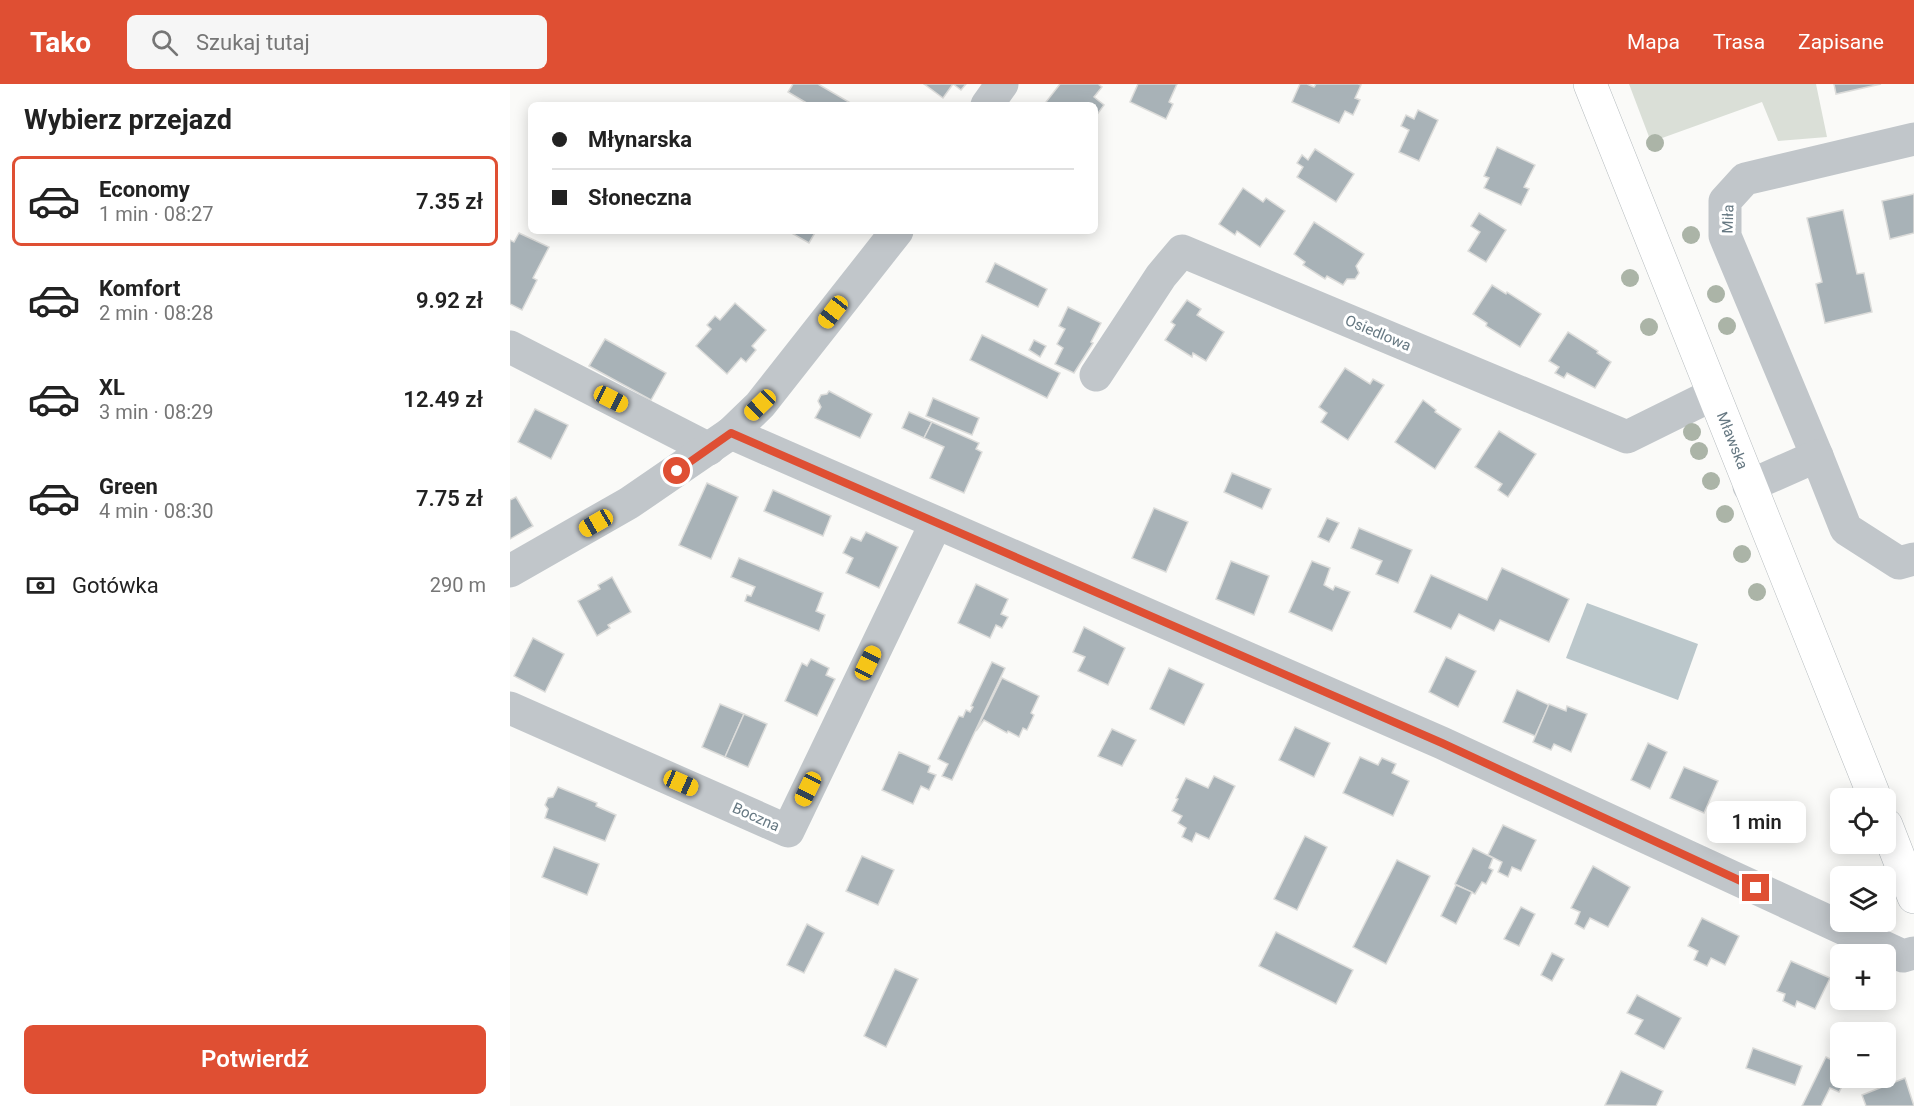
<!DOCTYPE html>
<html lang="pl">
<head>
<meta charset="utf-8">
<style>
  body { margin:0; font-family:Roboto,sans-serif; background:#f6f6f6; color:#222; height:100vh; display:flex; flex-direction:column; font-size:22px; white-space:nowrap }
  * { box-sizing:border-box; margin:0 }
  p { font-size:20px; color:#767676 }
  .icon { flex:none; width:33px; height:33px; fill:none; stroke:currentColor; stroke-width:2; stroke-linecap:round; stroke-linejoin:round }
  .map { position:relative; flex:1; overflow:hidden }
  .side { display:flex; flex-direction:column; background:#fff; width:510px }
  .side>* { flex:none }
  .banner { position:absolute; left:18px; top:18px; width:570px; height:132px; border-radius:9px; box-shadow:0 3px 15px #0003; display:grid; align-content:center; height:132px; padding:0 24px; background:#fff }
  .fabs { position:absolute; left:1320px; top:704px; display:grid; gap:12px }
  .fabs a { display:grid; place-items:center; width:66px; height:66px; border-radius:9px; background:#fff; box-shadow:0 3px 15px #0003; font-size:30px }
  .end { position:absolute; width:27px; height:27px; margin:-14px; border:8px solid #df4f33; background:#fff; box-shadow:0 0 0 3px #fff }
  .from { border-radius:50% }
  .bubble { position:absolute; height:42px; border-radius:9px; background:#fff; box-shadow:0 3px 15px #0003; font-size:20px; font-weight:600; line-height:42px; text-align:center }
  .car { position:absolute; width:18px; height:36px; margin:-18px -9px; border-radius:8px; box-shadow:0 0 4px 2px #0007; background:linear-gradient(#f5c518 24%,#345 0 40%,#f5c518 0 76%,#345 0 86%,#f5c518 0) }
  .banner b { display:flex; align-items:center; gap:21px; height:57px; font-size:22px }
  .banner b+b { border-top:2px solid #e0e0e0 }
  .banner i { width:15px; height:15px; background:#222 }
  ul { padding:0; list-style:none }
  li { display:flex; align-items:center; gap:18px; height:90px; margin:0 12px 9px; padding:0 12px; border:3px solid transparent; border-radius:9px }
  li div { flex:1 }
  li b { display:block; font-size:22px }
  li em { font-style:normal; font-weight:600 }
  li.on { border-color:#df4f33 }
  li>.icon { width:54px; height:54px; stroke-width:1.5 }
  h2 { padding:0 24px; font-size:27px; line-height:72px }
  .pay { display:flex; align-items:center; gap:15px; height:66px; padding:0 24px; font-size:22px }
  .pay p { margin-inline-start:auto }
  .primary-button { display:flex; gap:12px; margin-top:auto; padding:12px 24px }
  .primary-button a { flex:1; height:69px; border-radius:9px; background:#df4f33; color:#fff; font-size:24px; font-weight:600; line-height:69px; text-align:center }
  header { display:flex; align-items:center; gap:36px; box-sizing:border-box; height:84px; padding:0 30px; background:#df4f33; color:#fff }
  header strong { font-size:28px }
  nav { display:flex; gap:33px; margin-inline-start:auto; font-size:21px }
  .search { width:420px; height:54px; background:#f6f6f6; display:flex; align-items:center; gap:15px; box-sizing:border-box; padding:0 21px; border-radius:9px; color:#767676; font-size:22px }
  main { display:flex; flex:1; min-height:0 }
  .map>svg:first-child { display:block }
</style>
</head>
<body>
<header>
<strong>Tako</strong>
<div class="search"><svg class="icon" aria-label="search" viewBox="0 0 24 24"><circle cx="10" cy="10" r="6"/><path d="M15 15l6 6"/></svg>Szukaj tutaj</div>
<nav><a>Mapa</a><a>Trasa</a><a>Zapisane</a></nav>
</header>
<main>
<section class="side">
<h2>Wybierz przejazd</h2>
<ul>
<li class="on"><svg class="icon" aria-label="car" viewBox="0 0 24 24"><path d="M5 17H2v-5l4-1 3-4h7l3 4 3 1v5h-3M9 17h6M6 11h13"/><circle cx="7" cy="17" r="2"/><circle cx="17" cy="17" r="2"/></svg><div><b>Economy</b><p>1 min · 08:27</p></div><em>7.35 zł</em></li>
<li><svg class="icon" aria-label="car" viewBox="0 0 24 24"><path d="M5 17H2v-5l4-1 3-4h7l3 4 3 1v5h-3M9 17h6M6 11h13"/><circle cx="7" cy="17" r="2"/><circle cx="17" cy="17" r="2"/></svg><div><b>Komfort</b><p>2 min · 08:28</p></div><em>9.92 zł</em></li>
<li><svg class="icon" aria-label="car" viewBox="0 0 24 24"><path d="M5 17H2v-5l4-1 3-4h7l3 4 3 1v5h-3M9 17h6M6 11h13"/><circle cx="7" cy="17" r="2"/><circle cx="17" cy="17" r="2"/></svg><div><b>XL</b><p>3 min · 08:29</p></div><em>12.49 zł</em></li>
<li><svg class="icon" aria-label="car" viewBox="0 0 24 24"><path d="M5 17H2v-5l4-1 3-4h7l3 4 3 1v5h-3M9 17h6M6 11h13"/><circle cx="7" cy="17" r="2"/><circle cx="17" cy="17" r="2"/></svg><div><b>Green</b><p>4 min · 08:30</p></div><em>7.75 zł</em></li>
</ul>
<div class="pay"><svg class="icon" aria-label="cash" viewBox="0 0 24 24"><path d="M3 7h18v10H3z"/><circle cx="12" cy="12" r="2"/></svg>Gotówka<p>290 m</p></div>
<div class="primary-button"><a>Potwierdź</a></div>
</section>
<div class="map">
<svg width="1404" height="1022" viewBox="0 0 1404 1022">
  <rect width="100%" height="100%" fill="#fafaf8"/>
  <path fill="#dadfd7" d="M1119,0H1306L1317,53L1268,57L1252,18L1141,58Z"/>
  <path fill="#bbc7cb" d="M1077,519L1188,560L1168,616L1056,574Z"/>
  <g fill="#a8b2b7" stroke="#dcdcda" stroke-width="1.5">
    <path d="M283,0H308L344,21H300L278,8Z"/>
    <path d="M414,0H456L451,6L443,0L433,14Z"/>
    <path d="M550,0H588L592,3L584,13L594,21L586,32L585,21H540L536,18Z"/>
    <path d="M628,0H667L659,18L663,20L656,35L620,18Z"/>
    <path d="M790,0H797L804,3L806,0H848L851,1L845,14L850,16L843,31L835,27L829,39L782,18Z"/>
    <path d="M1324,0H1371L1326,10Z"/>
    <path d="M908,26L928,36L909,77L889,68L899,46L891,42L896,31L904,35Z"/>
    <path d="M987,63L1025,81L1014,103L1019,105L1011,121L974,104L979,94L974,92Z"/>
    <path d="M805,65L844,90L826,118L787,93L793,83L787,79L792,71L798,76Z"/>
    <path d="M733,104L753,118L756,114L775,127L750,163L727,147L725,151L709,140Z"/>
    <path d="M1404,110V149L1380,155L1372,117Z"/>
    <path d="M1333,126L1347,190L1354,189L1362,228L1315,239L1306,200L1312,198L1297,134Z"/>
    <path d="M969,129L996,146L976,178L958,167L970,148L961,142Z"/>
    <path d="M804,138L854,170L846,182L849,189L845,195H837L833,201L817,192L815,195L793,181L795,178L784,170Z"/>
    <path d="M278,147H306L299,159Z"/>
    <path d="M9,149L39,163L23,194L27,196L12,226L0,220V156L4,158Z"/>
    <path d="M485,179L537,205L528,223L476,198Z"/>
    <path d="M982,201L996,210L997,208L1031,230L1010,263L976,242L977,239L963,230Z"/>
    <path d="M677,216L691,225L687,231L714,248L696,277L683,269L682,273L655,256L665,241L661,238Z"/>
    <path d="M225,219L256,246L242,262L246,266L236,278L231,274L217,290L186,262L201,245L197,241L205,232L210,236Z"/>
    <path d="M558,223L591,239L581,258L583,259L564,289L545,280L553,264L547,260L555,245L549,242Z"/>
    <path d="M1058,248L1088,267L1087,269L1101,278L1085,304L1057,289L1054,294L1045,289L1049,283L1039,277Z"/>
    <path d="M472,251L550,289L537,314L460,276Z"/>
    <path d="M95,255L156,289L141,316L79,282Z"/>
    <path d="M524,256L536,262L530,273L519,266Z"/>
    <path d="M835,284L860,300L863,295L874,301L838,356L811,338L817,329L809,323Z"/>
    <path d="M319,307L362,330L350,354L305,334L311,323L308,317L311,311L317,310Z"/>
    <path d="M423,314L469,334L462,351L416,332Z"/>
    <path d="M913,316L926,326L925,328L951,345L925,385L885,358Z"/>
    <path d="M25,325L58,341L41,375L8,358Z"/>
    <path d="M399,328L422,338L414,354L392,344Z"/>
    <path d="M422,338L469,359L466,365L472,368L454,409L420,394L434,363L414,354Z"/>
    <path d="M989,347L1026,370L998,413L988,406L992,400L965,383Z"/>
    <path d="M722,389L761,405L752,425L714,408Z"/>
    <path d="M197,399L228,413L201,475L169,461Z"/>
    <path d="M263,406L321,432L313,452L254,427Z"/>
    <path d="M6,413L23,442L0,455V416Z"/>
    <path d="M644,424L678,438L656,488L622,474Z"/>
    <path d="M817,434L829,439L819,458L808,453Z"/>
    <path d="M849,444L902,466L888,499L866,490L872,477L841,464Z"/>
    <path d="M356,448L388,463L369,504L336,489L343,474L333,469L341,453L351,457Z"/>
    <path d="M229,474L313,509L306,527L315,531L309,547L235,517L237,511L241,512L245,503L221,493Z"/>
    <path d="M721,477L759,492L744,531L706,515Z"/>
    <path d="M802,477L820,484L814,501L823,506L825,502L840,508L822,547L779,528Z"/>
    <path d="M992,484L1059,515L1039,558L990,536L984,547L949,530L941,545L904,528L921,491L977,516Z"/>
    <path d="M102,493L121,528L98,541L100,544L87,552L68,517L90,505L88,501Z"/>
    <path d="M466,500L498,515L491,530L498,533L492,544L486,541L480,554L448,539Z"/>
    <path d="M574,543L615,564L598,601L568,587L575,573L563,568Z"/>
    <path d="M23,554L54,570L35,608L4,592Z"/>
    <path d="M936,573L966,587L948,623L919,608Z"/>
    <path d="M301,575L319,584L316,591L325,595L307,632L275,617L292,579L297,582Z"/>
    <path d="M482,578L495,584L442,696L432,692L438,680L428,675L449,632L453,633L456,626L460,628L463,623L461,622Z"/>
    <path d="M659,584L694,600L674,641L640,625Z"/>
    <path d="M492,594L529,612L521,629L524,631L517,646L513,644L509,653L498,647L497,649L474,636L466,647Z"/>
    <path d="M1007,606L1039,621L1025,652L993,638Z"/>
    <path d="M210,620L234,630L215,673L192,663Z"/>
    <path d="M1039,620L1056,627L1057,622L1077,630L1061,668L1044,660L1041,666L1023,658Z"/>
    <path d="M234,630L257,640L238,683L215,673Z"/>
    <path d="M785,643L820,659L804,693L769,676Z"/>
    <path d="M602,645L626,656L612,682L588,672Z"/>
    <path d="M1138,659L1157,668L1140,705L1121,696Z"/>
    <path d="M389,668L420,682L418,688L426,691L419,706L411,702L403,720L372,706Z"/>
    <path d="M850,673L868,681L872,674L886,680L882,689L899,697L883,732L833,709Z"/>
    <path d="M1174,683L1208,697L1194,729L1160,714Z"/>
    <path d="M704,692L725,702L699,755L686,749L682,758L672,753L676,744L668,739L672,732L662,727L668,715L666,714L676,694L698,704Z"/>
    <path d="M48,703L87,719L86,722L106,731L95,757L35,734L38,725L35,721L38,714L43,713Z"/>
    <path d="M993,741L1026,756L1011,787L1002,783L998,793L988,788L992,778L978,771Z"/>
    <path d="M795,752L817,763L787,826L764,815Z"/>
    <path d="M44,763L89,780L77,811L32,793Z"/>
    <path d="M963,764L983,774L979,784L983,786L976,800L972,798L965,810L945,800Z"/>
    <path d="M352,772L384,786L368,821L336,807Z"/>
    <path d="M887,776L920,792L876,880L843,863Z"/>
    <path d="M1083,782L1120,803L1098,843L1080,834L1074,845L1065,840L1070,828L1061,824Z"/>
    <path d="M946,801L962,808L946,840L931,832Z"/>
    <path d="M1011,823L1025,830L1009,862L994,855Z"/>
    <path d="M1192,834L1229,852L1215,881L1201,874L1197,882L1184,876L1188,867L1178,862Z"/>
    <path d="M297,840L314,849L294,889L277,881Z"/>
    <path d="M766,848L843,886L826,920L749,882Z"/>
    <path d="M1042,869L1054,875L1042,897L1031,891Z"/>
    <path d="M1281,877L1320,894L1305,925L1287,917L1285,923L1273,917L1275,910L1267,907Z"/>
    <path d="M385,885L408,895L376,963L354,952Z"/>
    <path d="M1127,911L1171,934L1154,965L1125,950L1133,936L1117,929Z"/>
    <path d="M1243,964L1292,982L1285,1001L1236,984Z"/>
    <path d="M1316,973L1330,980V993H1337L1329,1008L1320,1004L1311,1022H1292Z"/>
    <path d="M1111,987L1153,1007L1146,1022L1095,1021Z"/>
    <path d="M1395,994L1404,1022H1356L1352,1011Z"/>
  </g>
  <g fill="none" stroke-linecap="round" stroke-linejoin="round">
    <g stroke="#b5bbbe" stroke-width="34">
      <g id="major">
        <path id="s1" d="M1080,0L1365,714"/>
        <path d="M1376,741L1404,813"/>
      </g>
    </g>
    <g stroke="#c1c6ca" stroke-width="33">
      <path d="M477,21L492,0"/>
      <path d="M0,263L199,365"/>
      <path d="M586,291L651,192L672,167L1117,353L1202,311"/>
      <path d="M221,349L932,659L1393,872L1404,869"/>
      <path d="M1307,372L1215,152V117L1235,95L1404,55"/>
      <path d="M1239,402L1307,372L1336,445L1389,479L1404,475"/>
      <path d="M0,487L119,419L221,349L250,321L387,147"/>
      <path d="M0,624L278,747L426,439"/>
    </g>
    <use href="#major" stroke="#fff" stroke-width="33"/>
  </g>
  <g fill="#abb4a7">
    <circle cx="1145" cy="59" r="9"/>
    <circle cx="1181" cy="151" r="9"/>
    <circle cx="1120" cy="194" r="9"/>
    <circle cx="1206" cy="210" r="9"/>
    <circle cx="1217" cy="242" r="9"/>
    <circle cx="1139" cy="243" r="9"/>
    <circle cx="1182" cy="348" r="9"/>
    <circle cx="1189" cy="367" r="9"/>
    <circle cx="1201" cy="397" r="9"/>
    <circle cx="1215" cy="430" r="9"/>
    <circle cx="1232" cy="470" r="9"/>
    <circle cx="1247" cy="508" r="9"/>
  </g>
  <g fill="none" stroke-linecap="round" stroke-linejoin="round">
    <path stroke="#df4f33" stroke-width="8" d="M167,387L221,349L932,659L1246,804"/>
  </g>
  <g text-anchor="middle" stroke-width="6" stroke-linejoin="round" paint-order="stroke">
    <g font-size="15" fill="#667882" stroke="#fff">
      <text transform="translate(1218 135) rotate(-88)" y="5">Miła</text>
      <text transform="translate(868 249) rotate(23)" y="5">Osiedlowa</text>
      <text dy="5" stroke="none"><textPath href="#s1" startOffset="384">Mławska</textPath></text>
      <text transform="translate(246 733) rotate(24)" y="5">Boczna</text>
    </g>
  </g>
</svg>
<div class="fabs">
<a><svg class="icon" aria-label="locate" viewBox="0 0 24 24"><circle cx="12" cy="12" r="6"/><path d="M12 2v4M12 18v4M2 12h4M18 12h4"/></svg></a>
<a><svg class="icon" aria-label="layers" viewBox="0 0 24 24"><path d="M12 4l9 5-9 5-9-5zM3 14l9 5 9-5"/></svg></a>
<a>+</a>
<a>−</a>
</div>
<i class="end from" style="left:167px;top:387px"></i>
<i class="end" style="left:1246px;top:804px"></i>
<div class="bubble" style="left:1197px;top:717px;width:99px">1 min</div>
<i class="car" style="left:323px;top:228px;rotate:218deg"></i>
<i class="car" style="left:101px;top:315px;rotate:117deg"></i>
<i class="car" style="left:250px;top:321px;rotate:226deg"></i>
<i class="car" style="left:86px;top:439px;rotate:240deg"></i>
<i class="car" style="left:358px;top:579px;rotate:26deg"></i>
<i class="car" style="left:171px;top:699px;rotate:114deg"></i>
<i class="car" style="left:298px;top:705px;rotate:206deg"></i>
<div class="banner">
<b><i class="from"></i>Młynarska</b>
<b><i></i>Słoneczna</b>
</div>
</div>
</main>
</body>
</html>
